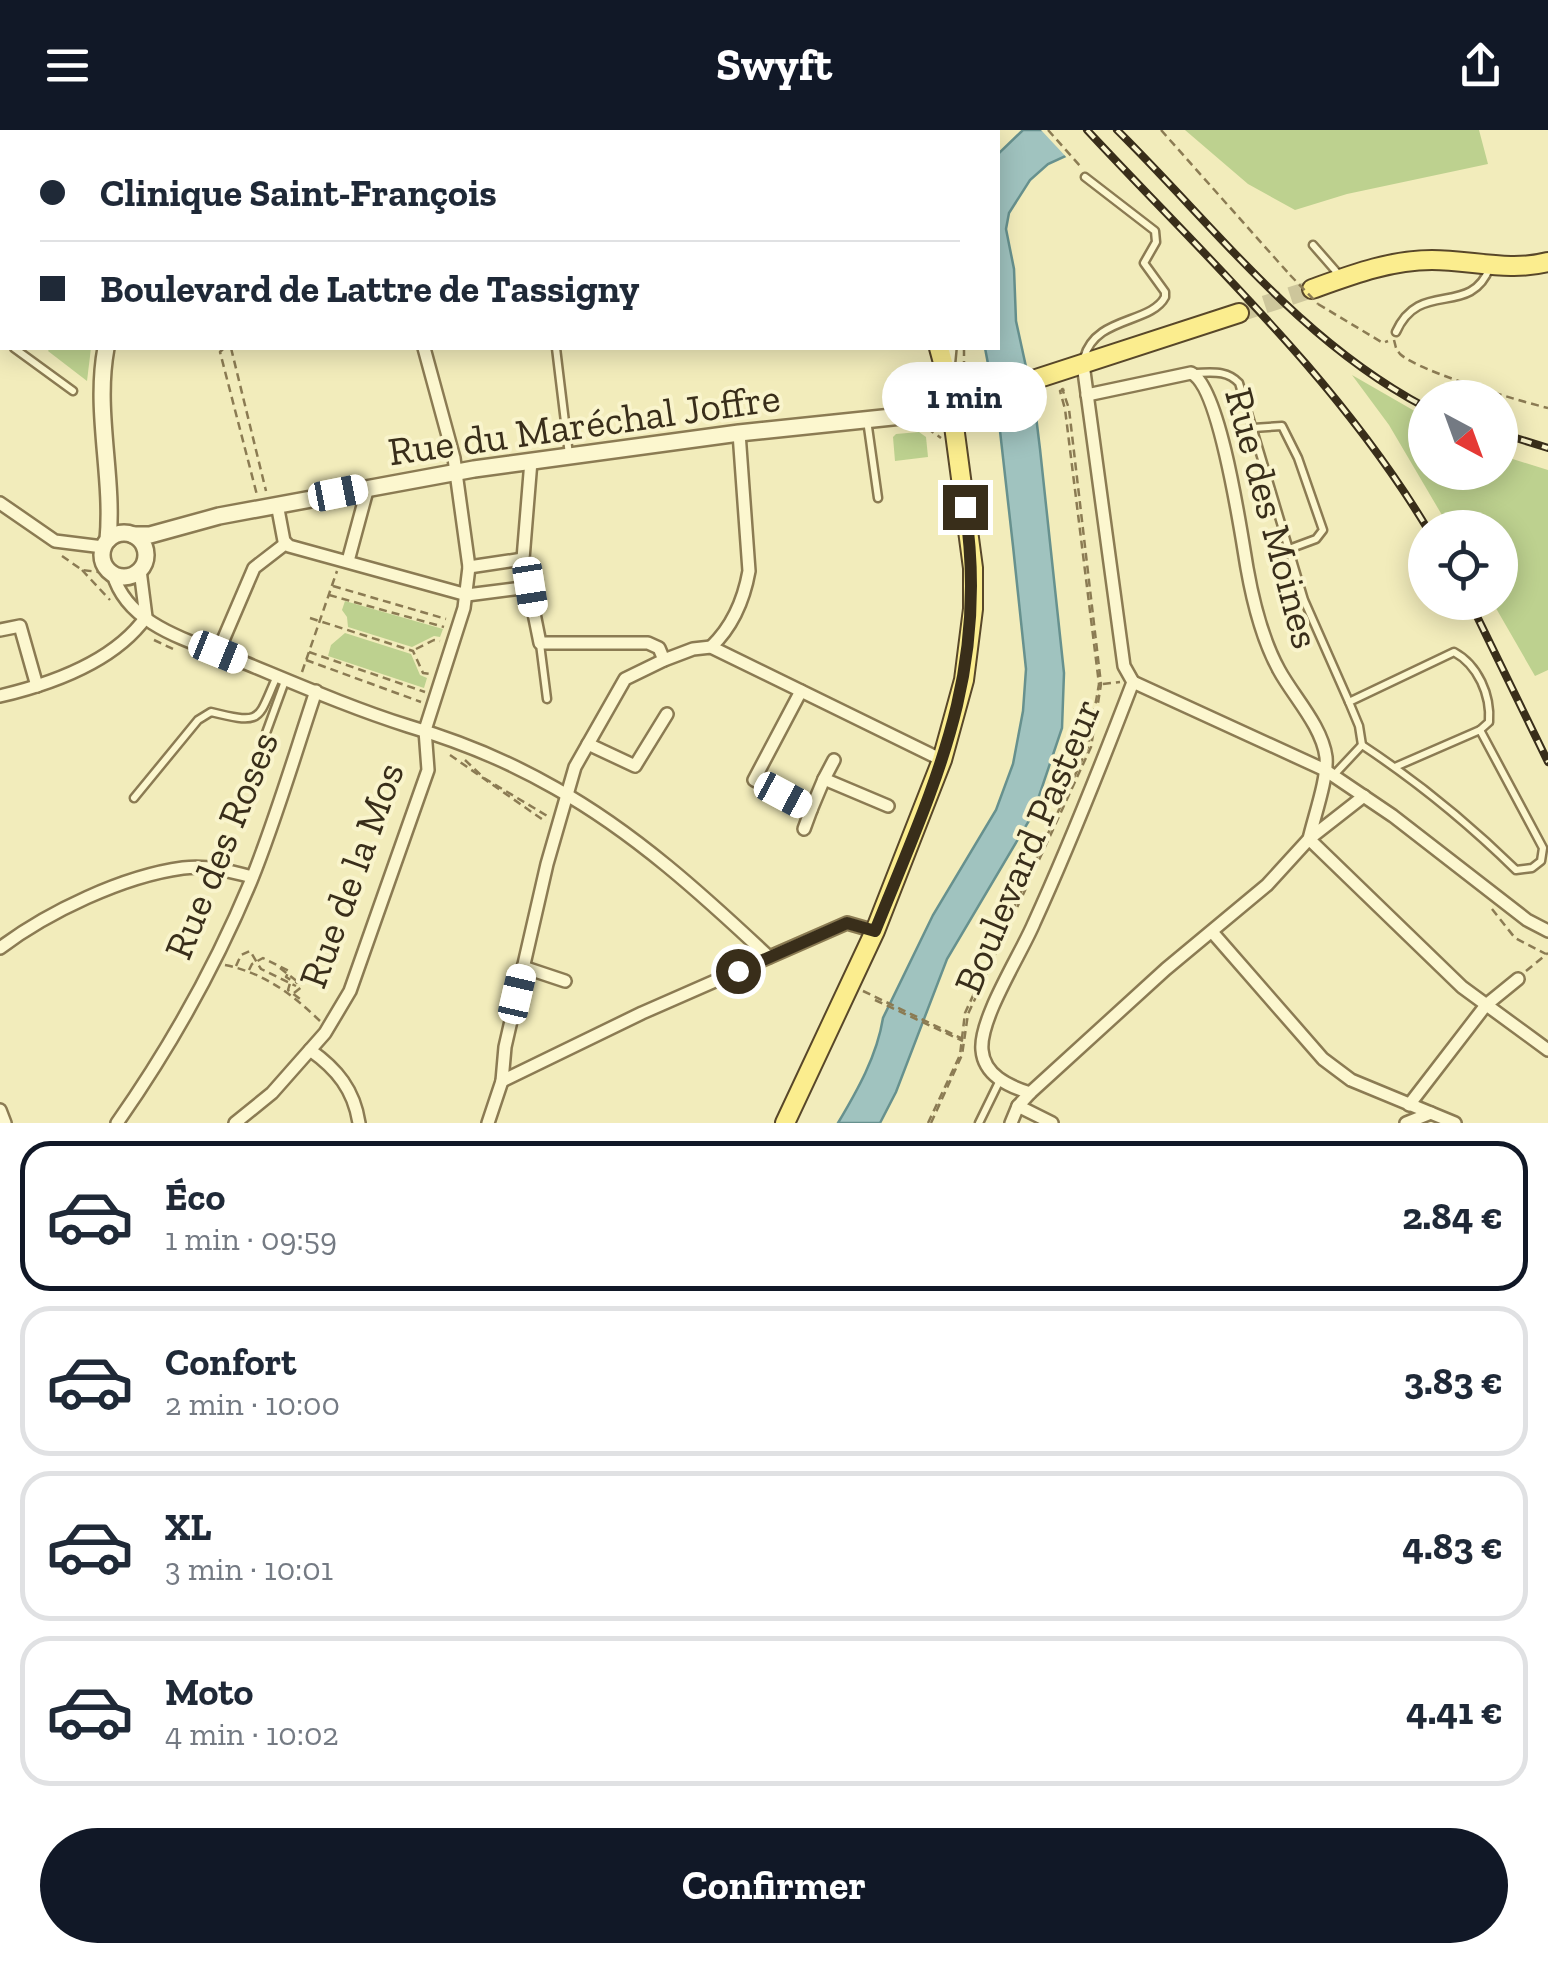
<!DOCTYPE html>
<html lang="fr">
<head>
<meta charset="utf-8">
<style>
  body { margin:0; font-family:"Zilla Slab",serif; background:#f2f2f3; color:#1f2937; height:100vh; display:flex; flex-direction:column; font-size:38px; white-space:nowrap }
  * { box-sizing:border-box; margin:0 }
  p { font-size:32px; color:#747a83 }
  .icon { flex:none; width:55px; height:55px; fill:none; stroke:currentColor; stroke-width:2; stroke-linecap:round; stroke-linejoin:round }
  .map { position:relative; height:993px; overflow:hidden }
  .panel { display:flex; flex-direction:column; background:#fff; flex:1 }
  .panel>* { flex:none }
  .banner { position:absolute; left:0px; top:0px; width:1000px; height:220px; box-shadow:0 5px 25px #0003; display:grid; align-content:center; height:220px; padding:0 40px; background:#fff }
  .needle { width:65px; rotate:139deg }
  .tools { position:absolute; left:1408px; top:250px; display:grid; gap:20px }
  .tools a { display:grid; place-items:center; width:110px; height:110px; border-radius:50%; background:#fff; box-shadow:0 5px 25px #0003; font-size:50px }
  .end { position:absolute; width:45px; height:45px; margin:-22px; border:12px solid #392e1a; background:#fff; box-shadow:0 0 0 5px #fff }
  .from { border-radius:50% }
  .bubble { position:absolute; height:70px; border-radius:35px; background:#fff; box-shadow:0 5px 25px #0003; font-size:32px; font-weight:700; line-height:70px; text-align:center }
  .car { position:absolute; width:30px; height:60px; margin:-30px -15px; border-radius:12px; box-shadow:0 0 8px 2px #0007; background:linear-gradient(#fff 24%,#345 0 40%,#fff 0 76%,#345 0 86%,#fff 0) }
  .banner b { display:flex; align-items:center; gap:35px; height:95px; font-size:38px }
  .banner b+b { border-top:2px solid #e0e1e3 }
  .banner i { width:25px; height:25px; background:#1f2937 }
  ul { padding:18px 0 0; list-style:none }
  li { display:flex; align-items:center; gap:30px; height:150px; margin:0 20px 15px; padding:0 20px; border:5px solid #e0e1e3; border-radius:30px }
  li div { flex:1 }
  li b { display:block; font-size:38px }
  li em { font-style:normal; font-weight:700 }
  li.active { border-color:#111827 }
  li>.icon { width:90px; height:90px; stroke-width:1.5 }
  .primary-button { display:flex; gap:20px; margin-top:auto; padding:20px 40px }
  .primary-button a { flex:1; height:115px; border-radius:60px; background:#111827; color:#fff; font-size:40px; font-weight:700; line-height:115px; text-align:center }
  header { display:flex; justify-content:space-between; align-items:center; height:130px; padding:0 40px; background:#111827; color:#fff; font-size:45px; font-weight:700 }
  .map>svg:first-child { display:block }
</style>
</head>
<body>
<header><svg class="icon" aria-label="menu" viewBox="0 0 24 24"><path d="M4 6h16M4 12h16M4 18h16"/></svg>Swyft<svg class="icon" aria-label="share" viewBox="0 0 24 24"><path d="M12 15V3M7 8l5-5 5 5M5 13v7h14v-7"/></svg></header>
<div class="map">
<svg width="1548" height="993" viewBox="0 0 1548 993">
  <rect width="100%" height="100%" fill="#f2ecbb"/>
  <g fill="#bdd18f">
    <path d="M1185,0H1479L1488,34L1347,64L1295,80L1248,54Z"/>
    <path d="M50,218H91L87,251L48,221Z"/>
    <path d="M1352,245L1425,287V342H1500V325L1548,340V540L1535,546L1493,473L1500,472V398L1449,397L1389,295Z"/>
    <path d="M919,302L926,307L928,327L895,331L893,307L896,304Z"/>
    <path d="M345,471L443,499L440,507L434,506L412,517L348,497L347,487L342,480Z"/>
    <path d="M345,503L411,524L420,545L427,548L424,558L328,526L331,515Z"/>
  </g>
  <path fill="#a0c3bf" stroke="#67918e" stroke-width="2.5" d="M1023,0H1095L1068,25L1048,34L1030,50L1009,83L1006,99L1014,139L1016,191L1035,278L1040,319L1064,543L1062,598L1033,684L947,829L896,962L880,993H838C857,961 877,926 883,888L933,785L996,680L1013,634L1023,581L1026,539L1013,416L999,292L985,218H998V24Z"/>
  <path fill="#f2ecbb" d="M1041,0H1100L1082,21L1069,30Z"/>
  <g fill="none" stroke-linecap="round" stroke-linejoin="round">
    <path stroke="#cdc69b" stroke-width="18" stroke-dasharray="18 9" stroke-linecap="butt" d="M1239,183L1312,159"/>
    <g stroke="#8b7b53" stroke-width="11">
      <g id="service">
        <path d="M517,0L519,2"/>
        <path d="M916,0L918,2"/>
        <path d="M12,2V0"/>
        <path d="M133,2V0"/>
        <path d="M1313,115L1341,147"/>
        <path d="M0,133L2,95"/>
        <path d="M1396,202C1420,148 1470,189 1490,137"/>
        <path d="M0,207L2,209"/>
        <path d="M14,218L73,261"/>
        <path d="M556,218L569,325"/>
        <path d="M1084,228C1095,186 1151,194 1165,167V162L1144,133L1156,112L1155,101L1085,47"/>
        <path d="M1192,243C1210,243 1226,239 1239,253L1304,470L1349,572"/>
        <path d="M867,290L878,368"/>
        <path d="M1253,298L1282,296L1298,328L1323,400L1316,409L1289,419"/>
        <path d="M540,514L547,569"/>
        <path d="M266,603L285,551"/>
        <path d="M1362,615L1359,596L1349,572L1454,522C1478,535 1491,565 1489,592L1480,600"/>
        <path d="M1333,646L1362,615C1418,652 1468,693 1516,740L1532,738L1541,731L1543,718L1480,600L1395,637"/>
        <path d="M134,668L198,590L211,582C264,595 257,590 277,546"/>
        <path d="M979,993L1000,950"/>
      </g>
    </g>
    <g stroke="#8b7b53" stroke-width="16">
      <g id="minor">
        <path d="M357,0V2"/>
        <path d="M373,0V2"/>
        <path d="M940,0V2"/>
        <path d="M704,2L711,0"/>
        <path d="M948,239L950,218"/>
        <path d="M1087,265L1191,243C1220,256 1241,403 1247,438C1253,472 1262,509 1279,540C1293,566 1322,596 1326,627C1328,648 1314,687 1309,709L1364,666"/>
        <path d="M531,331L523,429L540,513H648L659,518L664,530"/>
        <path d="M0,373L55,411L103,417"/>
        <path d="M277,374L284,411L289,416L467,465L530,457"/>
        <path d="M348,431L368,357"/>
        <path d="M469,437L523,429"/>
        <path d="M113,444C128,497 192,511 238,530C294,553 351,578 408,596C459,611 508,631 555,658C634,702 704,766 769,827"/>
        <path d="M0,500L20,496L37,556"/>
        <path d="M711,517C732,497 744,469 749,441L739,303"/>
        <path d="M218,522L254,438L285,414"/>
        <path d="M1133,552L1325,640L1393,686L1527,790L1548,801"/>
        <path d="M801,561L754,650L811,680L824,649L888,676"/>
        <path d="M0,566C51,554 114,532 146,487L140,440"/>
        <path d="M588,614L635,636L667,584"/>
        <path d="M824,649L834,630"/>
        <path d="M804,699L811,680"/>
        <path d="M1213,803L1323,929L1351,950L1455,993"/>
        <path d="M0,818C48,782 123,746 183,738C207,735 230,741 252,747"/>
        <path d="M523,837L565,851"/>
        <path d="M310,920C337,939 354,960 359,993"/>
        <path d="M502,951L642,883L847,793L875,801"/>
        <path d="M1030,963C1008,956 984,945 982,920C979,889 1021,824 1034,793C1070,714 1102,633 1133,552L1124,536L1083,234"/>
        <path d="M1409,975L1486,875L1518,849"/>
        <path d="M1018,976L1052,993"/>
        <path d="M0,980L5,993"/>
        <path d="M117,993C169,919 216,835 251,751C276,689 295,624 316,561"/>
        <path d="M235,993L272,963L325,903L350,861L428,640L425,600L464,478L469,437L454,328L424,218"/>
        <path d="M488,993L502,951L505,917L547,734L575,637L625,549L664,530L693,519L711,517L942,630"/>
        <path d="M1011,993L1018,976L1030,963L1166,839L1267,755L1309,709L1462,857L1548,920"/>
        <path d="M1406,993L1431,983"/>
      </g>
    </g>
    <g stroke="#8b7b53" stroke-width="20">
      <g id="tertiary">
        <path d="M164,2L165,0"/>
        <path d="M106,218C94,282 114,346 108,410"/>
        <circle cx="124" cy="425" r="22"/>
        <path d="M133,405H150L219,386L474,339L739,303L921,284L950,277"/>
      </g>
    </g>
    <g stroke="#584729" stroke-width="22">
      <g id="primary">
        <path d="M838,0L840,2"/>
        <path d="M1312,159C1351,145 1390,130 1432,130C1471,130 1510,142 1548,132"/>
        <path d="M950,277L1239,183"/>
        <path d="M785,993L875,801L942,630L964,550L973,479V438L948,251L939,218"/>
      </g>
    </g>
    <g stroke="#8b7b53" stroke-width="2.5" stroke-dasharray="8 5" stroke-linecap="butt">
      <path d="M202,0L203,2"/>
      <path d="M816,0L818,2"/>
      <path d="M1048,0L1081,37"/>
      <path d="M1161,0L1290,145"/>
      <path d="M1318,174L1383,213L1388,211"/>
      <path d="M1394,210C1396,217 1395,218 1400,224C1420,242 1519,271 1548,278"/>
      <path d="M224,218L220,222L257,365"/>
      <path d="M231,218L266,361"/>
      <path d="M964,218V235L972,253"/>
      <path d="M927,298L941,308"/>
      <path d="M62,426L82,440L99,442"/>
      <path d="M82,440L110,470"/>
      <path d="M333,456L446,489"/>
      <path d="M329,465L444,497"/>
      <path d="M310,488L413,521L423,543L430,544"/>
      <path d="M154,510L173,519"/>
      <path d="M416,519L434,510L440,511"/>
      <path d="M309,522L425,562"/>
      <path d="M306,530L421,572"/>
      <path d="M302,542L337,441"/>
      <path d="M1103,554L1120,552"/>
      <path d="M450,625L546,692"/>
      <path d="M465,630L484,648L549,687"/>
      <path d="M1492,779L1515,808L1546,824"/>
      <path d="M225,835C264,843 292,864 320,891"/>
      <path d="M236,836L241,825L250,821L261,839L296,856"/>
      <path d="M280,838L298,852"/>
      <path d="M249,840L252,834L263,828L289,841L286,847L291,850L288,860L300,869"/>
      <path d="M1526,841L1548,823"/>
      <path d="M863,861L963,909"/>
      <path d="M294,863L303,856L301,852L296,853L297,858"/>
      <path d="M875,870L963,911"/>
      <path d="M928,993L960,925L965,883L1088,617L1099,554L1065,279L1060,261L1066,259"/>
      <path d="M931,993L962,925L968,884L1091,617L1101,554L1069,279L1062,258"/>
    </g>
    <use href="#service" stroke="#fcf7cf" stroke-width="6"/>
    <use href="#minor" stroke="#fcf7cf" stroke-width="11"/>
    <use href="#tertiary" stroke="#fcf7cf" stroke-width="15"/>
    <use href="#primary" stroke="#fbed8e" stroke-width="18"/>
    <g stroke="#392e1a" stroke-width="8">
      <g id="rail">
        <path d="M1087,0C1206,128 1336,247 1427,398"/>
        <path d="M1117,0C1216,98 1299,210 1425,277"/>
        <path d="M1500,303L1548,318"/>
        <path d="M1470,472L1548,632"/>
      </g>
    </g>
    <use href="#rail" stroke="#f9f4cc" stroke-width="4" stroke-dasharray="11" stroke-linecap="butt"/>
    <path stroke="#8b7b53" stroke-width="2.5" stroke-dasharray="8 5" stroke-linecap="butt" d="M1290,145L1318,174"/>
  </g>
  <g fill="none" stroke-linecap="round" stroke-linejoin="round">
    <path stroke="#392e1a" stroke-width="12" d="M738,841L847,793L875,801C935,652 990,543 965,377"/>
  </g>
  <g text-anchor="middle" stroke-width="8" stroke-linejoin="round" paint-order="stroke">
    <g font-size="40" fill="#392e1a" stroke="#f9f4cc">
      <text transform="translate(584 294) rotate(-8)" y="14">Rue du Maréchal Joffre</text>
      <text transform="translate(1273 388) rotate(75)" y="14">Rue des Moines</text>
      <text transform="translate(221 715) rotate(-68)" y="14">Rue des Roses</text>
      <text transform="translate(1027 716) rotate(-67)" y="14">Boulevard Pasteur</text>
      <text transform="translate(351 745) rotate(-70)" y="14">Rue de la Mos</text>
    </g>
  </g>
</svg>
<div class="tools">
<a><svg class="needle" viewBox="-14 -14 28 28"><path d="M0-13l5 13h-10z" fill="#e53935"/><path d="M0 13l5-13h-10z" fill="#747a83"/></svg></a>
<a><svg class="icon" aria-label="locate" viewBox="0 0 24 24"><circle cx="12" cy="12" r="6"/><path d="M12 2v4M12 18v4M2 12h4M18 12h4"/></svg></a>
</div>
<i class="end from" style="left:738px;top:841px"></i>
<i class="end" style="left:965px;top:377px"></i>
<div class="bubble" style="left:882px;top:232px;width:165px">1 min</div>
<i class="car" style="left:338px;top:363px;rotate:79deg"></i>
<i class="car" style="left:530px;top:457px;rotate:171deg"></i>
<i class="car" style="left:218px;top:522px;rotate:112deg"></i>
<i class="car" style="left:783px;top:665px;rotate:118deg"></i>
<i class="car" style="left:517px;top:864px;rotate:13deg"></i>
<div class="banner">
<b><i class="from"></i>Clinique Saint-François</b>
<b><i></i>Boulevard de Lattre de Tassigny</b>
</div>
</div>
<section class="panel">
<ul>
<li class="active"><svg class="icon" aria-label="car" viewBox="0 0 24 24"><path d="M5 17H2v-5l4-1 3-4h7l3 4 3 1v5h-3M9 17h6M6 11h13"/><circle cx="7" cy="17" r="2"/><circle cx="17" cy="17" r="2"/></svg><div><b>Éco</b><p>1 min · 09:59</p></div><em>2.84 €</em></li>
<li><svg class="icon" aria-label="car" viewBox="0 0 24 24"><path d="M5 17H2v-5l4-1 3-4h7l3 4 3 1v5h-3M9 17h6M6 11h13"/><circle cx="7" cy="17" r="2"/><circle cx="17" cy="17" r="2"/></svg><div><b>Confort</b><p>2 min · 10:00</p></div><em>3.83 €</em></li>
<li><svg class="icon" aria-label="car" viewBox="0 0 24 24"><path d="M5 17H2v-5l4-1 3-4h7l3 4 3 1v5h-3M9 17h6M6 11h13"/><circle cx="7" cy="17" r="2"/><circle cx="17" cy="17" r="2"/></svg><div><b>XL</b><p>3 min · 10:01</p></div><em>4.83 €</em></li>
<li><svg class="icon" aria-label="car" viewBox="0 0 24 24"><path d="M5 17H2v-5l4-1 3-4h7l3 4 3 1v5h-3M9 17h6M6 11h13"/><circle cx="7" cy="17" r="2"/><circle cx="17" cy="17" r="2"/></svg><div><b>Moto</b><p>4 min · 10:02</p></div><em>4.41 €</em></li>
</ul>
<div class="primary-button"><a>Confirmer</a></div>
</section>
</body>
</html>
